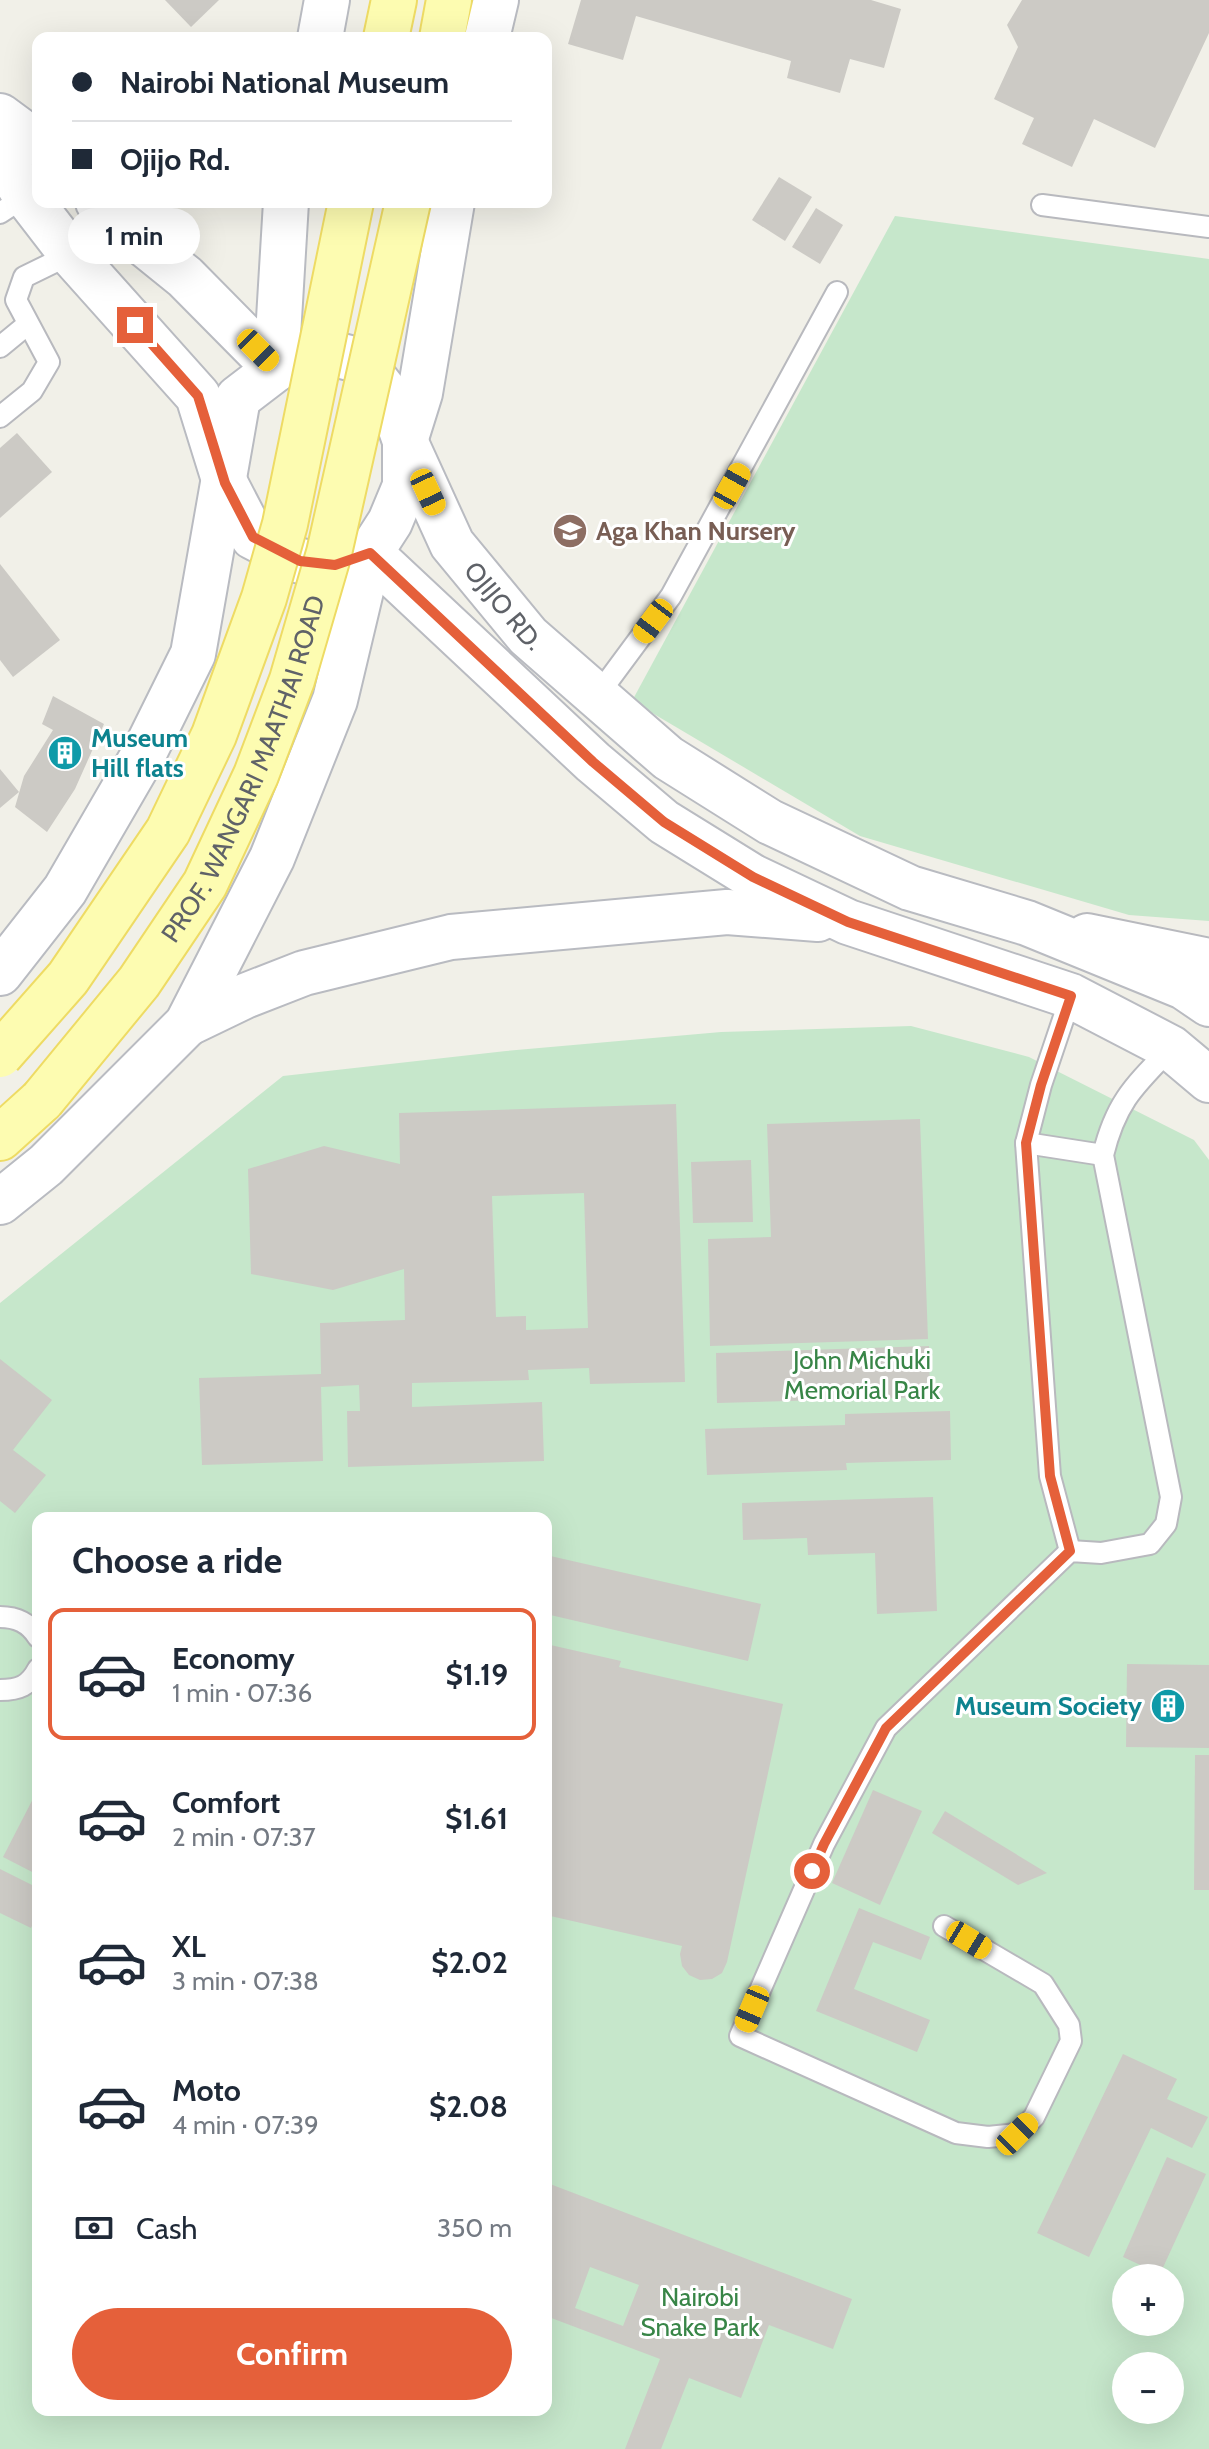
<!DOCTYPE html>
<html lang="en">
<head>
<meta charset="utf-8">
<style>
  body { margin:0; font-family:Cabin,sans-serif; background:#f2f2f3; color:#1f2937; height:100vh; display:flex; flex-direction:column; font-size:30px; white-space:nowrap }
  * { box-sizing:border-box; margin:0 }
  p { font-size:26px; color:#747a83 }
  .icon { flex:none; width:44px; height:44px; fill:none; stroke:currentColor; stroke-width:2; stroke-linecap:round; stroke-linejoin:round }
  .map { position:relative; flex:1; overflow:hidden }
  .panel { position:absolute; left:32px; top:1512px; width:520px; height:904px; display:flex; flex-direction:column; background:#fff; border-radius:16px; box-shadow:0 8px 32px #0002 }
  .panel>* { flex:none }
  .guide { position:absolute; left:32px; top:32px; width:520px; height:176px; border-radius:16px; box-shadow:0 8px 32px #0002; display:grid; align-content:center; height:176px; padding:0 40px; background:#fff }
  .fabs { position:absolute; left:1112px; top:2264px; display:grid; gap:16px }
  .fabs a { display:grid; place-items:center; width:72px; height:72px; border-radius:50%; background:#fff; box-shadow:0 8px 32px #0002; font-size:40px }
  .end { position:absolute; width:36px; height:36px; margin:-18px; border:10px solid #e5603a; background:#fff; box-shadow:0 0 0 4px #fff }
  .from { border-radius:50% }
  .bubble { position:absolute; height:56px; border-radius:28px; background:#fff; box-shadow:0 8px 32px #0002; font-size:26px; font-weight:800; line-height:56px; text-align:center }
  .car { position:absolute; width:24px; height:48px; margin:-24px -12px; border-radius:10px; box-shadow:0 0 6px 2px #0007; background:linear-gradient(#f5c518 24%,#345 0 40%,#f5c518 0 76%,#345 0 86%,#f5c518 0) }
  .guide b { display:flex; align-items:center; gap:28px; height:76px; font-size:30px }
  .guide b+b { border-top:2px solid #e0e1e3 }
  .guide i { width:20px; height:20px; background:#1f2937 }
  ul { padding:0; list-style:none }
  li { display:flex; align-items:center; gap:24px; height:132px; margin:0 16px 12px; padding:0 24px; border:4px solid transparent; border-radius:16px }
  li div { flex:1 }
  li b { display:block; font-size:30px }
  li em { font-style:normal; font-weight:800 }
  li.current { border-color:#e5603a }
  li>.icon { width:72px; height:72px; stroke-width:1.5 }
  h2 { padding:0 40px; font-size:36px; line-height:96px }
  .pay { display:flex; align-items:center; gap:20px; height:88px; padding:0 40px; font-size:30px }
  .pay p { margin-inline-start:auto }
  .button { display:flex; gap:16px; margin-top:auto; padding:16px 40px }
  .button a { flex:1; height:92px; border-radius:48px; background:#e5603a; color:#fff; font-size:32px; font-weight:800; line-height:92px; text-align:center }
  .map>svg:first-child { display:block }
</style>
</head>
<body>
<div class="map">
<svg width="1209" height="2449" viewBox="0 0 1209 2449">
  <rect width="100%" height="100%" fill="#f1f0e8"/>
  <g fill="#c6e7cb" fill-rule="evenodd">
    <path d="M895,216L1209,259V921L1129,915L860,836L632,701Z"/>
    <path d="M911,1026L1029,1057L1194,1140L1209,1160V2449H0V1303L283,1076L506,1051L721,1032ZM38,1518H546V2410H38ZM1126,2278H1170V2322H1126ZM1126,2366H1170V2410H1126Z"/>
  </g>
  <g fill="#cccac5" fill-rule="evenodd">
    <path d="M165,0H219L191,27Z"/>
    <path d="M581,0H871L901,9L884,68L850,59L840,93L787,78L791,61L636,16L623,60L568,44Z"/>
    <path d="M1022,0H1209V33L1155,148L1094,119L1072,167L1022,144L1034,118L994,99L1018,47L1007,25Z"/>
    <path d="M779,177L812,197L785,241L752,220Z"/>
    <path d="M816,208L843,225L820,264L792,247Z"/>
    <path d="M17,433L52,472L0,518V448Z"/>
    <path d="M0,564L60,640L13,677L0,660Z"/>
    <path d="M53,696L104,724L75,789L47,832L15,807L24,776L53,730L42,724Z"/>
    <path d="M0,769L19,792L0,808Z"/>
    <path d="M676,1104L685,1382L590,1384L589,1368L528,1370L529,1380L412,1383V1407L542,1402L544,1461L348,1467L347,1411H360L359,1385L321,1387L323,1461L202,1465L199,1378L321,1374L320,1323L405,1320L404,1269L333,1290L251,1274L248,1169L324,1146L400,1164L399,1113ZM584,1193L588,1328L526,1330V1316L496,1317L492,1196Z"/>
    <path d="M920,1119L928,1339L710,1346L708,1239L771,1237L767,1124Z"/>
    <path d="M751,1160L753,1222L693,1223L691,1162Z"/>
    <path d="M929,1346L930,1397L717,1403L716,1353Z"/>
    <path d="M0,1359L52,1400L13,1450L46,1475L15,1513L0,1501Z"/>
    <path d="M950,1411L951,1460L846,1463L847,1470L707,1475L705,1429L845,1425V1414Z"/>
    <path d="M933,1497L937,1611L877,1614L875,1553L808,1555L807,1538L743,1540L742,1503Z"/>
    <path d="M546,1555L761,1604L748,1661L546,1614Z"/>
    <path d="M546,1644L621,1661L619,1667L783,1704L727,1962L722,1973L712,1979L700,1980L689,1975L682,1966L680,1954L682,1946L546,1915Z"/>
    <path d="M1127,1664L1209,1665V1748L1126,1747Z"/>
    <path d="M1195,1755H1209V1890H1194Z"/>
    <path d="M38,1789V1875L3,1857Z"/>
    <path d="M873,1790L922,1811L880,1905L832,1883Z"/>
    <path d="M945,1811L1047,1873L1018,1885L932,1833Z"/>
    <path d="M0,1869L38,1888V1913L31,1928L0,1913Z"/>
    <path d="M859,1908L930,1937L921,1960L873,1942L854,1989L930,2020L917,2052L816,2011Z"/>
    <path d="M1123,2054L1177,2079L1167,2099L1208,2117L1192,2148L1151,2128L1089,2257L1037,2233Z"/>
    <path d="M1167,2157L1206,2174L1160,2274L1123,2257Z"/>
    <path d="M550,2184L852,2299L833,2349L769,2325L741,2398L689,2378L661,2449H625L660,2359L546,2316V2195ZM590,2267L639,2285L623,2326L575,2308Z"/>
  </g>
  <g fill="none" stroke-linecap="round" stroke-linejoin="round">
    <g stroke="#b8b9be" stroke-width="24">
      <g id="lane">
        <path d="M1042,205L1209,227"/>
        <path d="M0,213L26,196"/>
        <path d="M0,347L28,324"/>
        <path d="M0,417L32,391L49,362L16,300L24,277L71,254"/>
        <path d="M597,696L671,596L837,292"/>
        <path d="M1026,1143L1103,1155"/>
        <path d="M1070,1551L1050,1476L1026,1143L1041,1085L1071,996"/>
        <path d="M0,1617C17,1617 29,1623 38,1637"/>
        <path d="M0,1690C19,1690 29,1686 38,1669"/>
        <path d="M944,1926L1043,1984L1069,2025L1071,2041L1034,2117L1017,2134L988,2137L956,2133L740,2036L824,1844L886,1728L1070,1551L1101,1553L1150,1544L1166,1524L1171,1497L1103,1155C1116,1102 1134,1086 1171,1048"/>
      </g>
    </g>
    <g stroke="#b8b9be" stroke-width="46">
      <path id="street" d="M1087,935L1209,960"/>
    </g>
    <g stroke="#b9bbc1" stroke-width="48">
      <g id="secondary">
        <path d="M320,38L327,0"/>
        <path d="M487,38L496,0"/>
        <path d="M0,116L38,144"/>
        <path d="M0,155L21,189L71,254L198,396L225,483L253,537L300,561L335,565L361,556"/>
        <path id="s1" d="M98,202L123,227L185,277L276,369L315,349L361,361L390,398L405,441L452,544L528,636L668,758L770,822L910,888L1027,923L1184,987L1209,1004"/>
        <path d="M370,553L593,762L664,822L753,877L848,922L1071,996L1171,1048L1209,1080"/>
        <path d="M0,973L65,890L141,759L193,654L238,398L276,369L286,202"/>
        <path d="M187,1024L245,996L304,973L451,937L727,912L818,919"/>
        <path d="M0,1202L46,1165L187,1024L272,858L335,700L370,553L390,522L405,486V441L420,393L452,202"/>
      </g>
    </g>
    <g stroke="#eedb64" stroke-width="48">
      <g id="primary">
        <path d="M386,38L394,0"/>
        <path d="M442,38L449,0"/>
        <path d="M0,1138L42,1100"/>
      </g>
    </g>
    <use href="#lane" stroke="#fff" stroke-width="20"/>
    <use href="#street" stroke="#fff" stroke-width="42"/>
    <use href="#secondary" stroke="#fff" stroke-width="44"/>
    <use href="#primary" stroke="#fdfcb1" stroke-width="44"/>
    <g stroke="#eedb64" stroke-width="48" stroke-linecap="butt">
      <g id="primary-bridge">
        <path d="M0,1055L68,978L168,831L214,735L264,598L285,524L351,202"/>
        <path id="s2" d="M42,1100L139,982L205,884L256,775L292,680L329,553L408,202"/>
      </g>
    </g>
    <use href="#primary-bridge" stroke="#fdfcb1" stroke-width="44"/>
  </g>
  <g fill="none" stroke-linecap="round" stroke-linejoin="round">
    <path stroke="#e5603a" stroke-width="10" d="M135,325L198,396L225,483L253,537L300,561L335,565L370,553L593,762L664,822L753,877L848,922L1071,996L1041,1085L1026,1143L1050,1476L1070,1551L886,1728L824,1844L812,1871"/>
  </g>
  <defs>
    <g id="school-disc" transform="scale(1.8)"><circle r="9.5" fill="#8d6e63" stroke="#fff"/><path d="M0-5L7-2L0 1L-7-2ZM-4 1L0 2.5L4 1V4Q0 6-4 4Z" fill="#fff"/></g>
    <g id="building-disc" transform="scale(1.8)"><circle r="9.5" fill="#0f9aa8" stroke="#fff"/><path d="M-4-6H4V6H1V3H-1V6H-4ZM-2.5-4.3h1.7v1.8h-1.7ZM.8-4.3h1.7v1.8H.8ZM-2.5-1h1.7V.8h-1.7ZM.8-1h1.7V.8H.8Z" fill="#fff"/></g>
  </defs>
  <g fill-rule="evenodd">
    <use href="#school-disc" x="570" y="531"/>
    <use href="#building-disc" x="65" y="753"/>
    <use href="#building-disc" x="1168" y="1706"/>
  </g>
  <g text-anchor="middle" stroke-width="6" stroke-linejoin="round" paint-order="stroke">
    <g font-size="26" font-weight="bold" fill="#785e54" stroke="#fff" text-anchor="start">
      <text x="596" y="540">Aga Khan Nursery</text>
    </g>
    <g font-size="26" fill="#5f6268" stroke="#fff">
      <text dy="9" stroke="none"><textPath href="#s1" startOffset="622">OJIJO RD.</textPath></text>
      <text dy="9" stroke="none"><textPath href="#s2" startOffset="392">PROF. WANGARI MAATHAI ROAD</textPath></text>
    </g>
    <g font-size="26" font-weight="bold" fill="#0d838f" stroke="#fff" text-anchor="start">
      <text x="91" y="747">Museum<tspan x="91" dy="30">Hill flats</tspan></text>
      <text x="1142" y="1715" text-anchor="end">Museum Society</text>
    </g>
    <g font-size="26" fill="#388547" stroke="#fff">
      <text x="862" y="1369">John Michuki<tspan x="862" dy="30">Memorial Park</tspan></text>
      <text x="700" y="2306">Nairobi<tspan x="700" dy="30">Snake Park</tspan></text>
    </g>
  </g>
</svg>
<div class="fabs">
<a>+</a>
<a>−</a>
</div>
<i class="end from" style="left:812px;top:1871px"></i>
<i class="end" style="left:135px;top:325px"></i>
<div class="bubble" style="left:68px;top:208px;width:132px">1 min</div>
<i class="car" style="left:258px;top:350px;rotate:135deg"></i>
<i class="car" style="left:732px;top:486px;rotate:29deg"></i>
<i class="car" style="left:428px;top:492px;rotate:155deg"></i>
<i class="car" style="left:653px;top:621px;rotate:217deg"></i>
<i class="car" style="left:969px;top:1940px;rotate:121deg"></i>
<i class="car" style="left:752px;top:2009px;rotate:203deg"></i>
<i class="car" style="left:1017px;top:2134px;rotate:45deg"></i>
<div class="guide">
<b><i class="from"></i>Nairobi National Museum</b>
<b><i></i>Ojijo Rd.</b>
</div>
<section class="panel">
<h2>Choose a ride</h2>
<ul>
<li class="current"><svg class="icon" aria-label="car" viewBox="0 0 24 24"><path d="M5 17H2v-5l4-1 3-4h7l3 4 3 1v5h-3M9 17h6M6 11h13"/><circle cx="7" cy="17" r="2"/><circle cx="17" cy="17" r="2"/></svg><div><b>Economy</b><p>1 min · 07:36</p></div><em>$1.19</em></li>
<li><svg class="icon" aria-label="car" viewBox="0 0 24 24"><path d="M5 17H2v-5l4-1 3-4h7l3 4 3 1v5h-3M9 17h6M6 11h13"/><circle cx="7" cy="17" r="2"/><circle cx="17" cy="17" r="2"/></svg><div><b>Comfort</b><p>2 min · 07:37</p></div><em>$1.61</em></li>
<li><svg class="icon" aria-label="car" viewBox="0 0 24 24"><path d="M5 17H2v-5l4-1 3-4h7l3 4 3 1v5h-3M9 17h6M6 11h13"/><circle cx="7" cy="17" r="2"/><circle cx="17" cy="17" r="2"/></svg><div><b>XL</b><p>3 min · 07:38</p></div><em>$2.02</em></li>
<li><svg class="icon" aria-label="car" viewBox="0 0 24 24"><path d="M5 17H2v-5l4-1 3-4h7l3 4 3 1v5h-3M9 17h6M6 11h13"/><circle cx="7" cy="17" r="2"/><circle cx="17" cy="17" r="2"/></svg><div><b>Moto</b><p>4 min · 07:39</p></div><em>$2.08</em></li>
</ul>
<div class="pay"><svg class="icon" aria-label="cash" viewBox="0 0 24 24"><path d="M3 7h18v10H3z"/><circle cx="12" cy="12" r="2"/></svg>Cash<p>350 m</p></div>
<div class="button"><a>Confirm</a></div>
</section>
</div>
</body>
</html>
